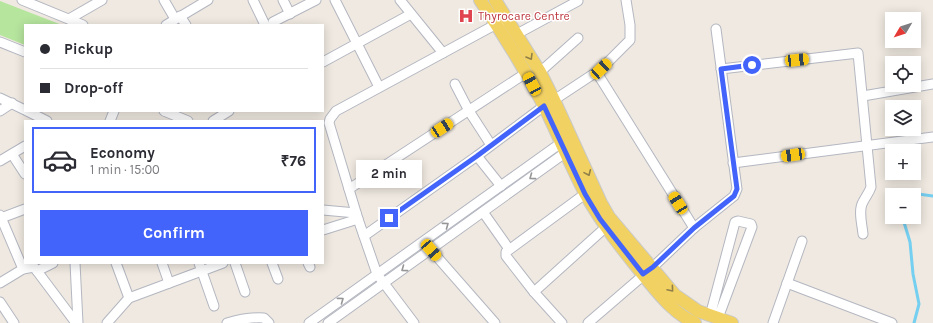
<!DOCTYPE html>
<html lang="en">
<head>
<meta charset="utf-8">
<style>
  body { margin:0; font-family:Karla,sans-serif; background:#f7f7f7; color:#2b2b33; height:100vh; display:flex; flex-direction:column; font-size:15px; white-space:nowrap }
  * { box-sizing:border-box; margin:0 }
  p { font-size:13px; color:#7c7c81 }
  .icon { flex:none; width:22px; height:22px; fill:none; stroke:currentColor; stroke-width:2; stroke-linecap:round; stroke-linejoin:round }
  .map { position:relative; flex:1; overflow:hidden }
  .drawer { position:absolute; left:24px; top:120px; width:300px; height:144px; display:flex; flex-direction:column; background:#fff; border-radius:0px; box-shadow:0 2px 10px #0003 }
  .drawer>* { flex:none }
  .top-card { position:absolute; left:24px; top:24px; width:300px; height:88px; border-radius:0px; box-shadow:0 2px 10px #0003; display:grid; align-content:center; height:88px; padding:0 16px; background:#fff }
  .needle { width:26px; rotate:231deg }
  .controls { position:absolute; left:885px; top:12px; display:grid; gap:8px }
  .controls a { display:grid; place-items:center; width:36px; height:36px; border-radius:0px; background:#fff; box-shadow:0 2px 10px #0003; font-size:20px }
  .end { position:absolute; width:18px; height:18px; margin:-9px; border:5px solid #4264fb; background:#fff; box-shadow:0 0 0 2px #fff }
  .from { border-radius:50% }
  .bubble { position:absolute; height:28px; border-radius:0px; background:#fff; box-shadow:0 2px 10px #0003; font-size:13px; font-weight:700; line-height:28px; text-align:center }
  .car { position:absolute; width:12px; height:24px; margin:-12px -6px; border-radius:5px; box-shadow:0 0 3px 1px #0007; background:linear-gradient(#f5c518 24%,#345 0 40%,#f5c518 0 76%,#345 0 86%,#f5c518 0) }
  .top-card b { display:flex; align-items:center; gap:14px; height:38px; font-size:15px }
  .top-card b+b { border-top:1px solid #e1e1e2 }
  .top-card i { width:10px; height:10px; background:#2b2b33 }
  ul { padding:7px 0 0; list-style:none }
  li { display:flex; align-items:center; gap:12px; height:66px; margin:0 8px 6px; padding:0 8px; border:2px solid transparent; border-radius:0px }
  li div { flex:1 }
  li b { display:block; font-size:15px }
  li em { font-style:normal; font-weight:700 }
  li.current { border-color:#4264fb }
  li>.icon { width:36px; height:36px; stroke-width:1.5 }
  .action { display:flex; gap:8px; margin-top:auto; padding:8px 16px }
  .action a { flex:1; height:46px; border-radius:0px; background:#4264fb; color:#fff; font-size:16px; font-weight:700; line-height:46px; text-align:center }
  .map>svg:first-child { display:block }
</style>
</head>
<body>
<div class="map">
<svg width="933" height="323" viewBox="0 0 933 323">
  <rect width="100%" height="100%" fill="#efe9e1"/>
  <path fill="#b6e59e" d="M0,1L62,25H25V45L0,35Z"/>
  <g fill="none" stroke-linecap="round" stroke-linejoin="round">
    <g stroke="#75cff0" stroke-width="3">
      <path d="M914,201L918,194L933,196"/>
      <path d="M904,217L903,219L910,242L913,274L919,304L914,323"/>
    </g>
    <g stroke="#b4b7c1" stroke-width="11">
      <g id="minor">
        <path d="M22,0L83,25"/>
        <path d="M164,0L175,19"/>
        <path d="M253,0L265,25"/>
        <path d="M283,0L290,14"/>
        <path d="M335,0L379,87"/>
        <path d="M400,0L443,53"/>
        <path d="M626,0L630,25V40L601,69L599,76L694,228"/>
        <path d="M180,16L186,25"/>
        <path d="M69,19L102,0"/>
        <path d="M273,22L316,0"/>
        <path d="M166,25L208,0"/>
        <path d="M517,34L578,1"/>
        <path d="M0,42L25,52"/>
        <path d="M323,62L411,14"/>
        <path d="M721,69L858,53L871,187C869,193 866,196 863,202C858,210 862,224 863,234"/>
        <path d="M540,72L578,38"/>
        <path d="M455,84L469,111L491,145"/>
        <path d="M863,96L933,84"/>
        <path d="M0,98L25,110"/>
        <path d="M554,100L601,69"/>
        <path d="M0,111L12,103"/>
        <path d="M27,111L47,121"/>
        <path d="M164,111L188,121"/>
        <path d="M110,121L114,111"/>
        <path d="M213,121L229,111"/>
        <path d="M12,154L25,174"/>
        <path d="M477,156L501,186"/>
        <path d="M0,161L25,146"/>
        <path d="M733,163L933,137"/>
        <path d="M349,189L526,73"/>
        <path d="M323,210L356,213"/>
        <path d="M483,212L509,249"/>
        <path d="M0,215L23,269"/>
        <path d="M1,218L25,209"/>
        <path d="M323,230L358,219"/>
        <path d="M364,236L477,156L544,106"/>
        <path d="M431,250L495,323"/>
        <path d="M75,263L78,323"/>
        <path d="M116,263L129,298"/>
        <path d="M162,263L169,283"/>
        <path d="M199,263L214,306"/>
        <path d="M235,263L245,292"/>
        <path d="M272,263L278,279"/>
        <path d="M308,263L310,267"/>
        <path d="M37,271L53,263"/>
        <path d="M0,283L23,269L34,267L76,323"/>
        <path d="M787,283L892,323"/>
        <path d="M534,292L606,227"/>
        <path d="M0,302L14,323"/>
        <path d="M710,316L735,222L738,221L751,224L752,227L718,318"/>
        <path d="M107,323L129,298L223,263"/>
        <path d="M227,323C240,319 250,317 264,318L269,323"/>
        <path d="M309,323L565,140"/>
        <path d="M328,323L569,150"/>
        <path d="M414,323L377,274L358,219L329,123L330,119L336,111L502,21"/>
        <path d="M562,323L534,292L506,256V252L585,194"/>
        <path d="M588,323L653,267L694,228L734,196L737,189L716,29"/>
        <path d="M773,323L802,241"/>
      </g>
    </g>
    <g stroke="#c9c9c9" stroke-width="14">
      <g id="major">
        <path d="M480,0C503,34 524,68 543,104C558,134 570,165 586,195C602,224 623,250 644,276C659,294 673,313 695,323"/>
        <path d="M495,0L540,72L554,100L601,203L609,217L675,295L698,311L732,323"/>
      </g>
    </g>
    <use href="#minor" stroke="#fff" stroke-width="9"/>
    <use href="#major" stroke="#f2d163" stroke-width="12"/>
  </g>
  <defs><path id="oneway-chevron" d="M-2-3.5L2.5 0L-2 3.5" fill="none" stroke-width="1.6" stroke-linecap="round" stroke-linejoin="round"/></defs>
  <g stroke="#908048">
    <use href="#oneway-chevron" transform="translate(530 57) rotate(59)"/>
    <use href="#oneway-chevron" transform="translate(588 173) rotate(66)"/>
    <use href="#oneway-chevron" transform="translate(671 289) rotate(50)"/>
  </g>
  <g stroke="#969696">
    <use href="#oneway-chevron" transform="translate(532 177) rotate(144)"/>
    <use href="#oneway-chevron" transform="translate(446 225) rotate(-36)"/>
    <use href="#oneway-chevron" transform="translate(404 269) rotate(144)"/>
    <use href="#oneway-chevron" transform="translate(341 300) rotate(-36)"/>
  </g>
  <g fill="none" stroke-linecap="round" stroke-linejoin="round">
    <path stroke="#4264fb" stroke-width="5" d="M389,218L477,156L544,106L585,194L600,219L643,274L653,267L694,228L734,196L737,189L721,69L752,65"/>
  </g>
  <defs>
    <g id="hospital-bare" transform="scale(1.2)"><path d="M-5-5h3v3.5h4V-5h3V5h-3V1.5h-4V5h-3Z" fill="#e0444e" stroke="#fff" stroke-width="2.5" paint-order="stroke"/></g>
  </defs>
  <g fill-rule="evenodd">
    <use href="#hospital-bare" x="466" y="16"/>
  </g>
  <g text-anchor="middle" stroke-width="3" stroke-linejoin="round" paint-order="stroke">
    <g font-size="12" fill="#be3a42" stroke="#fff" text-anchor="start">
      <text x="478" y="20">Thyrocare Centre</text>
    </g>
  </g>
</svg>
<div class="controls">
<a><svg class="needle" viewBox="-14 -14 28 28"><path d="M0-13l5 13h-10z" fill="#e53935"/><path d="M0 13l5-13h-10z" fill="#7c7c81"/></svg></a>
<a><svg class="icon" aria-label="locate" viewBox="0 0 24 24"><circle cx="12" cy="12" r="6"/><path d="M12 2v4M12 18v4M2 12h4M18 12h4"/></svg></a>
<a><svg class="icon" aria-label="layers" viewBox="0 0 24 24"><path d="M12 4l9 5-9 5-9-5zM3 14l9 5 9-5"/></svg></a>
<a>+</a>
<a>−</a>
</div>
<i class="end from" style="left:752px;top:65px"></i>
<i class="end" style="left:389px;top:218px"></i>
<div class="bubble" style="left:356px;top:160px;width:66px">2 min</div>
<i class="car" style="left:797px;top:60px;rotate:84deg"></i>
<i class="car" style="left:601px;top:69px;rotate:47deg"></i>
<i class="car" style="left:532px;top:84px;rotate:332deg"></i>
<i class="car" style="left:442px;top:128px;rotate:57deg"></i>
<i class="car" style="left:793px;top:155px;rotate:262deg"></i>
<i class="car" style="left:678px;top:203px;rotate:328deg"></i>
<i class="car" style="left:431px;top:250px;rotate:139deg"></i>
<div class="top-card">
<b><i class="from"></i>Pickup</b>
<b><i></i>Drop-off</b>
</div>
<section class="drawer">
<ul>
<li class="current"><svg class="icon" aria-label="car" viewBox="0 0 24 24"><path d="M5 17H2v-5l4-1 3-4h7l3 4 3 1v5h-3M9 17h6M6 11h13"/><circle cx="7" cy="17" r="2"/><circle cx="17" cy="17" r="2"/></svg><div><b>Economy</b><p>1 min · 15:00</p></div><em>₹76</em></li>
</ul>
<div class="action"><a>Confirm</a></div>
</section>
</div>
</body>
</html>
